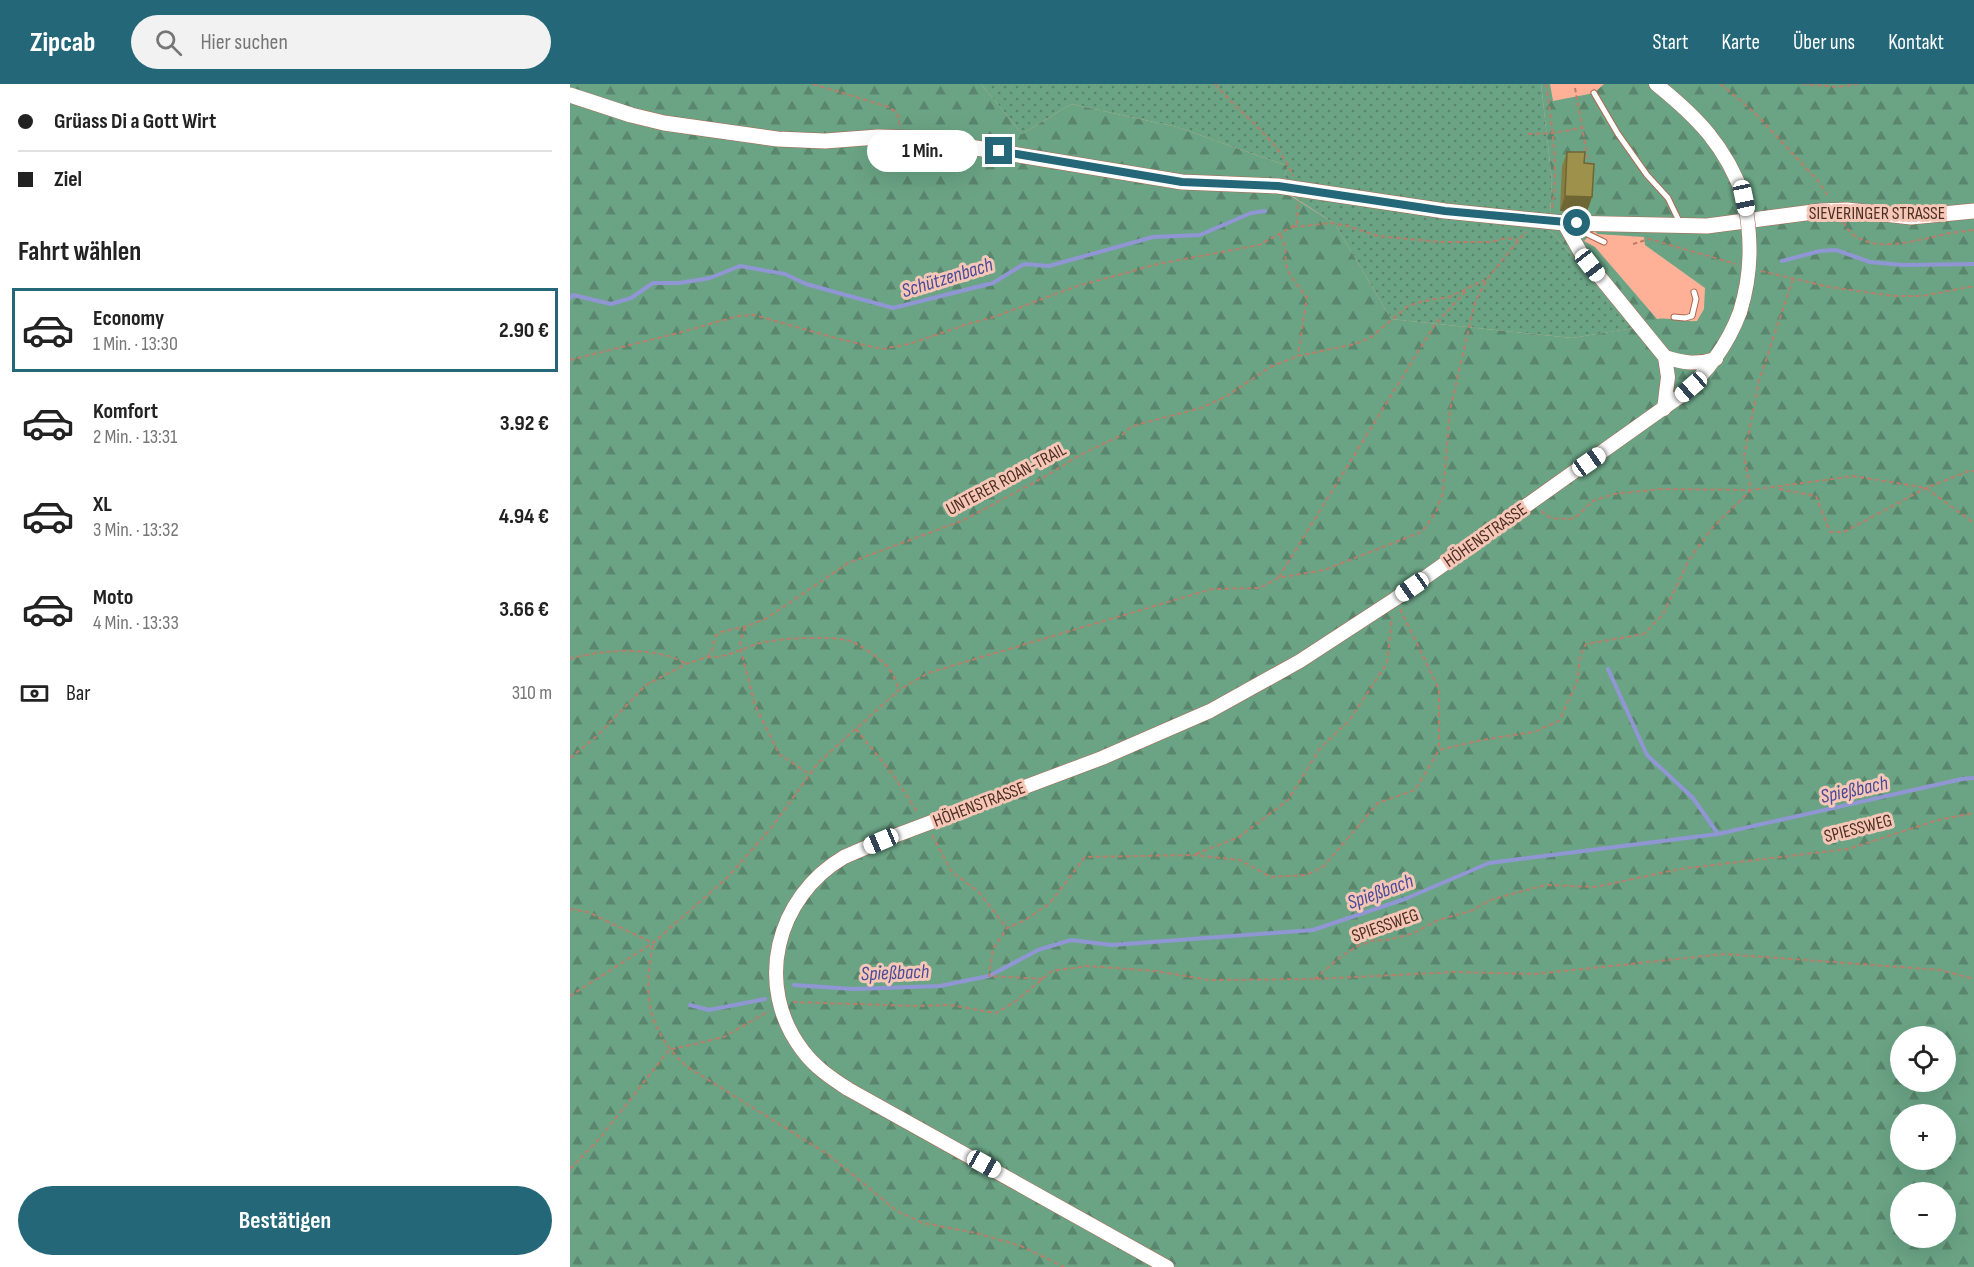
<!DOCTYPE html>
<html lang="de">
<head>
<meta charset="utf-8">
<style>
  body { margin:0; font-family:"Sofia Sans Condensed",sans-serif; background:#f2f2f2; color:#222; height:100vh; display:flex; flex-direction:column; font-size:22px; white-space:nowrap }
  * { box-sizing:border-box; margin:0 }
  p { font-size:20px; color:#767676 }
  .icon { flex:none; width:33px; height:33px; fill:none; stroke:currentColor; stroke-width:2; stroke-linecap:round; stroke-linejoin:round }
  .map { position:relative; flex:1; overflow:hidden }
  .panel { display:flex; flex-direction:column; background:#fff; width:570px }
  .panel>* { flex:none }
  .hud { display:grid; align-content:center; height:132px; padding:0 18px; background:#fff }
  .tools { position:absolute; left:1320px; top:942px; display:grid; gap:12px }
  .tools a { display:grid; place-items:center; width:66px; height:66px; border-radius:50%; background:#fff; box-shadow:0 6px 24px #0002; font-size:30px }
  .end { position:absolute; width:27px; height:27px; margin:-14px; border:8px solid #246779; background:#fff; box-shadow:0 0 0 3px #fff }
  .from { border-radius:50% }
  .bubble { position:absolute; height:42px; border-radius:21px; background:#fff; box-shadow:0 6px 24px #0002; font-size:20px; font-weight:700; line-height:42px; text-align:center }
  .car { position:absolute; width:18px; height:36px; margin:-18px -9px; border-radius:8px; box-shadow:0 0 4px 2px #0007; background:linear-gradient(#fff 24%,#345 0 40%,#fff 0 76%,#345 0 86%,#fff 0) }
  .hud b { display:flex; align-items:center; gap:21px; height:57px; font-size:22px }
  .hud b+b { border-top:2px solid #e0e0e0 }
  .hud i { width:15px; height:15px; background:#222 }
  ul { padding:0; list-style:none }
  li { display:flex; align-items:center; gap:18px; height:84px; margin:0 12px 9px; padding:0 6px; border:3px solid transparent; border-radius:0px }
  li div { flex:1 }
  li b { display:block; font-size:22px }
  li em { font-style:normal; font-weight:700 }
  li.selected { border-color:#246779 }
  li>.icon { width:54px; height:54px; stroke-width:1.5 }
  h2 { padding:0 18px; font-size:27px; line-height:72px }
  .pay { display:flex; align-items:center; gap:15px; height:66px; padding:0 18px; font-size:22px }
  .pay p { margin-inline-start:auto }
  .primary-button { display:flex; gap:12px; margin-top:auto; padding:12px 18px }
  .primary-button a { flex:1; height:69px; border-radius:36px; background:#246779; color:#fff; font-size:24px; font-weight:700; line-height:69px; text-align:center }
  header { display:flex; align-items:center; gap:36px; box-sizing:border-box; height:84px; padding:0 30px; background:#246779; color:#fff }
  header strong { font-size:28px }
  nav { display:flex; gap:33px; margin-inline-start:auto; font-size:21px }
  .search { width:420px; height:54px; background:#f2f2f2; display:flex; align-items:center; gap:15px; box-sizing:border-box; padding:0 21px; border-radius:33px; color:#767676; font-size:22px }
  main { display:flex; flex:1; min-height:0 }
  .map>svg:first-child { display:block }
</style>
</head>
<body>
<header>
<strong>Zipcab</strong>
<div class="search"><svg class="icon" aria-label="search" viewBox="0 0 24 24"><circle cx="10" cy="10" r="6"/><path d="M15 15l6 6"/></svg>Hier suchen</div>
<nav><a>Start</a><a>Karte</a><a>Über uns</a><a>Kontakt</a></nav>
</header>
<main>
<section class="panel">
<div class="hud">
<b><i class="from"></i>Grüass Di a Gott Wirt</b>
<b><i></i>Ziel</b>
</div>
<h2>Fahrt wählen</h2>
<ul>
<li class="selected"><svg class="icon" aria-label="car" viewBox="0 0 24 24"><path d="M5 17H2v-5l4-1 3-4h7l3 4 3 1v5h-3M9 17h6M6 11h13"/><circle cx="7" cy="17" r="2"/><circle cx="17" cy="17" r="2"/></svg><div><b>Economy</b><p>1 Min. · 13:30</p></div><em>2.90 €</em></li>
<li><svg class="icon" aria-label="car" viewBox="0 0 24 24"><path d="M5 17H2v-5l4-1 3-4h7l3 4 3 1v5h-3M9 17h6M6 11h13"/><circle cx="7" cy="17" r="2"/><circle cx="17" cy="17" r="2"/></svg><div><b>Komfort</b><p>2 Min. · 13:31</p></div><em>3.92 €</em></li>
<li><svg class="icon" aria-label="car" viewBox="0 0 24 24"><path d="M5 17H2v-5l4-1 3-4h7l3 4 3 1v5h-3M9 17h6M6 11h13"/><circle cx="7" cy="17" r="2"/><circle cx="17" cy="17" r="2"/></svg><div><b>XL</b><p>3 Min. · 13:32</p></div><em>4.94 €</em></li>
<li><svg class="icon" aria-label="car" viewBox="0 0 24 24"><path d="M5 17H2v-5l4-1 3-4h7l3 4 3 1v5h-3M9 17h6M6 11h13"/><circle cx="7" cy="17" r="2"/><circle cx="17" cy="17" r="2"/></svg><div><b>Moto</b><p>4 Min. · 13:33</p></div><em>3.66 €</em></li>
</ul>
<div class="pay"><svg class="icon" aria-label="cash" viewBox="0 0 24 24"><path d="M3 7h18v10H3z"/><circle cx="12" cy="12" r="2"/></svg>Bar<p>310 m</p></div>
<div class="primary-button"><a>Bestätigen</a></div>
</section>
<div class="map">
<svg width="1404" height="1183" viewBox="0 0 1404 1183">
  <defs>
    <pattern id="grass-dots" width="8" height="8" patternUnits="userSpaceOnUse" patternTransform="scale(1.5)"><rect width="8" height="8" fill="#6ba485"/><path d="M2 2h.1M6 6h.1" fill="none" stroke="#5a866d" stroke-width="1.8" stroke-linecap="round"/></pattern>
    <pattern id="forest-firs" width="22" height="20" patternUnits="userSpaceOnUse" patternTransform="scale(1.5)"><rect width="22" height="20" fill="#6ba485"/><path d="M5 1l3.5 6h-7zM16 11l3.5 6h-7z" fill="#5a866d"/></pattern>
  </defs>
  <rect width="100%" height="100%" fill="#feb197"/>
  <path fill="url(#grass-dots)" d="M411,0H971L982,97L979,147L986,152L1023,198L1065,244L1002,254L821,235L765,140L710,104L718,82L607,43L501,20L452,50Z"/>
  <path fill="url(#forest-firs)" fill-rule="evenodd" d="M0,0H411L452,50L501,20L607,43L718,82L710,105L765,140L821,235L1002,254L1064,244L1023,198L986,152L979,147L982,97L971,0H980L983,17L1024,9L1034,0H1404V1183H0ZM1025,146L1027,150L1074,153L1075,161L1135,204L1134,225L1127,237C1113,238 1101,233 1087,235L1025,163L1014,157ZM1330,952H1376V998H1330ZM1330,1030H1376V1076H1330ZM1330,1108H1376V1154H1330Z"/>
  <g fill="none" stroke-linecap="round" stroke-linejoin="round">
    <g stroke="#9096d4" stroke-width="4">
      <path d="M1212,177L1250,167L1266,166L1300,178L1333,181L1404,180"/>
      <path d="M0,214L3,211L41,220L61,214L83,199H109L140,194L170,182L215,190L236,200L323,224L423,199L454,180L479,182L583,153L630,151L681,129L695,127"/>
      <path d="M1038,585L1077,671L1123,714L1148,750"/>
      <path d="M224,901L283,905L370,902L419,892L468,866L501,856L542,861L743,846L835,815L919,779L1148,750L1392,695L1404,694"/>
      <path d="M120,921L139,926L195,915"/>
    </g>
    <g stroke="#ac674f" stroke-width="7">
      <g id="service">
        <path d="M1024,9L1048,50L1077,91L1098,114L1110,139"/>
        <path d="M1007,145L1034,158"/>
        <path d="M1104,233L1115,234L1122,232L1126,215L1124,208"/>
      </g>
    </g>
    <g stroke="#ac674f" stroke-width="15">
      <g id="tertiary">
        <path d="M1086,0C1127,33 1156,62 1174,114"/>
        <path d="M994,139L1012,171L1095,273L1098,293L1094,325"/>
        <path d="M1095,273C1113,279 1127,281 1146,275"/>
        <path d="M597,1183L278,1005C261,994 245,983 233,967C183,902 206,813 274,773L311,757L532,674L640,627L730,577L825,515L1109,313C1137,289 1157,263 1170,228"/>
      </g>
    </g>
    <g stroke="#ac674f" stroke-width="16">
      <path id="secondary" d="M0,11L61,31L94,39L207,55L255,57L308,53L345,54L612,98L708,102L875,127L994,139L1137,142L1251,127L1277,126L1341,133L1404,127"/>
    </g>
    <g stroke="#b97e6a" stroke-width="2" stroke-dasharray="4.5 3" stroke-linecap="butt">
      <path d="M243,0L319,23L327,29L330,41"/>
      <path d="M645,0C669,30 709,55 723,92"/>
      <path d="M976,0C982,42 989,83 982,125"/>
      <path d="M1151,0L1186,30L1248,97L1258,112"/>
      <path d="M1232,0L1268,3L1288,0"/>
      <path d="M1005,4L1019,81"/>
      <path d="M958,50L983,49L1011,44"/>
      <path d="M1273,138C1294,176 1349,155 1381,149C1388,148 1396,147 1404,146"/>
      <path d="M723,143L761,139L778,142L808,152L870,158H920L937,154L948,156"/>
      <path d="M710,151C719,166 713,170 717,184C721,195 730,204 737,213L728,272"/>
      <path d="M1063,160L1079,155L1166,180"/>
      <path d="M1191,187L1259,203L1324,212H1352L1404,202"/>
      <path d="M0,276L112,248L168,232L184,231L269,255L312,265L339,260L401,239L424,233L504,203L588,180L689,161L727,140L728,117"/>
      <path d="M1209,405L1246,412L1260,448H1274L1356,404L1399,387H1404"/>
      <path d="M971,427L981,434L998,435L1005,434L1023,417L1044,410L1091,405L1181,406L1284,392L1356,404L1404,439"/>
      <path d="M709,493L864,242L898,205"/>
      <path d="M830,525L869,605V666"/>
      <path d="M175,543L170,558L171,567L185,621L209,670L239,690"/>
      <path d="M137,573C155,575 173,564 190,559C211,554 256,552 277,556C287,558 312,576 319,584C323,590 326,599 329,605"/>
      <path d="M0,575C31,565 89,562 116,580"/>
      <path d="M286,645L324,692L348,729"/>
      <path d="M0,674L27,652L76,601L116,580L137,573L142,567L145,553L150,548L175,543L197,534L278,479L394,436L476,392L510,371L552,351L562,342L631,324L657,312L700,283L728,272L785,260L800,254L838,222L853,217L879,213L915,196"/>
      <path d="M362,751L382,788L408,807L437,844"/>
      <path d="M626,770L669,753L718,716L751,663L779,637L817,579L822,533"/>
      <path d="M0,825L18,828L83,859"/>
      <path d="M83,861C73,912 77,945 116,982L259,1071L327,1127L353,1139L406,1149L451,1162L494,1183"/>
      <path d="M473,895L419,892L423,865L437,844L454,837L480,819L515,773L623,771L670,776L701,793L736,791L753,783L808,719L845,706L869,666L912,656L964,648L989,637L1007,598L1010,572L1016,560L1074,550L1093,530L1120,474L1143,443L1181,406L1174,373L1189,297L1223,195"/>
      <path d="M745,895L769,874L788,862L802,857L822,855L844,849L868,836L901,827L923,815L976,801L1025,803L1110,785L1278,765L1368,736L1404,729"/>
      <path d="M0,912L83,859L157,794L202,743L248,679L329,606L358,589L642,505L690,504L708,494L754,486L849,449L856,443L867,426L873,408L880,326L905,218L918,194L952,152L957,148"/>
      <path d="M223,918L345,922L380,921L426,929L446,917L482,887L517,882L586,887L639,896L745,895L884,888L965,890L1155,870L1370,886L1404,895"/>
      <path d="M0,1085L30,1054L99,966L154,953L199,927"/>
    </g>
    <use href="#service" stroke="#fff" stroke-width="5"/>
    <use href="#tertiary" stroke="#fff" stroke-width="14"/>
    <use href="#secondary" stroke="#fff" stroke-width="15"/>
    <g stroke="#ac674f" stroke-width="15" stroke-linecap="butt">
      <path id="tertiary-bridge" d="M1170,228C1182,189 1182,154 1174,114"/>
    </g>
    <use href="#tertiary-bridge" stroke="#fff" stroke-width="14"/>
  </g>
  <path fill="#877d41" d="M997,68L1014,79L1017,128L990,127L992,82Z"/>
  <path fill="#6e6635" d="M995,112L1022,113L1017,128L990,127Z"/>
  <path fill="#9d914c" stroke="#6e6635" stroke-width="1.5" d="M997,68H1015L1014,79L1024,80L1022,113L995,112Z"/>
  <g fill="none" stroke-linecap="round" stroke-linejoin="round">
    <path stroke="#246779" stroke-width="8" d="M429,67L612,98L708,102L875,127L1007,139"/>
  </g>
  <g text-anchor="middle" stroke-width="6" stroke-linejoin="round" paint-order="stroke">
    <g font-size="18" fill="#4d2f24" stroke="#f6c7b7">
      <text x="1307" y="135">SIEVERINGER STRASSE</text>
      <text transform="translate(436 395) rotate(-28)" y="6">UNTERER ROAN-TRAIL</text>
      <text transform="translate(915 451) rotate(-35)" y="6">HÖHENSTRASSE</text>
      <text transform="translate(409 720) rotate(-21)" y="6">HÖHENSTRASSE</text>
      <text transform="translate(1288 744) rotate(-14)" y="6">SPIESSWEG</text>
      <text transform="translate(815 841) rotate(-19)" y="6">SPIESSWEG</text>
    </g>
    <g font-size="20" font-style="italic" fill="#4b4c98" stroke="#f6c7b7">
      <text transform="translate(377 193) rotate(-17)" y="7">Schützenbach</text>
      <text transform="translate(1284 705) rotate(-12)" y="7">Spießbach</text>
      <text transform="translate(810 807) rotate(-20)" y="7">Spießbach</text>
      <text transform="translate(325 888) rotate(-2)" y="7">Spießbach</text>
    </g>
  </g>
</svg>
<div class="tools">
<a><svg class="icon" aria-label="locate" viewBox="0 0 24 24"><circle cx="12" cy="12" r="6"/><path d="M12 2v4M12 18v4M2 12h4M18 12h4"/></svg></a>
<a>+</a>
<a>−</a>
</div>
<i class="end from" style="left:1007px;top:139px"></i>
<i class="end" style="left:429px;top:67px"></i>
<div class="bubble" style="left:297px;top:46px;width:111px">1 Min.</div>
<i class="car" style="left:1174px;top:114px;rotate:168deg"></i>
<i class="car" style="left:1020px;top:181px;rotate:142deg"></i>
<i class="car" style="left:1121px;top:303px;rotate:229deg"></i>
<i class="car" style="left:1019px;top:378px;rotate:55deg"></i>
<i class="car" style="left:842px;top:503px;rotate:235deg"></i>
<i class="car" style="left:311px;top:757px;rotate:247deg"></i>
<i class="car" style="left:414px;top:1080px;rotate:119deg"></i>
</div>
</main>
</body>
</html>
